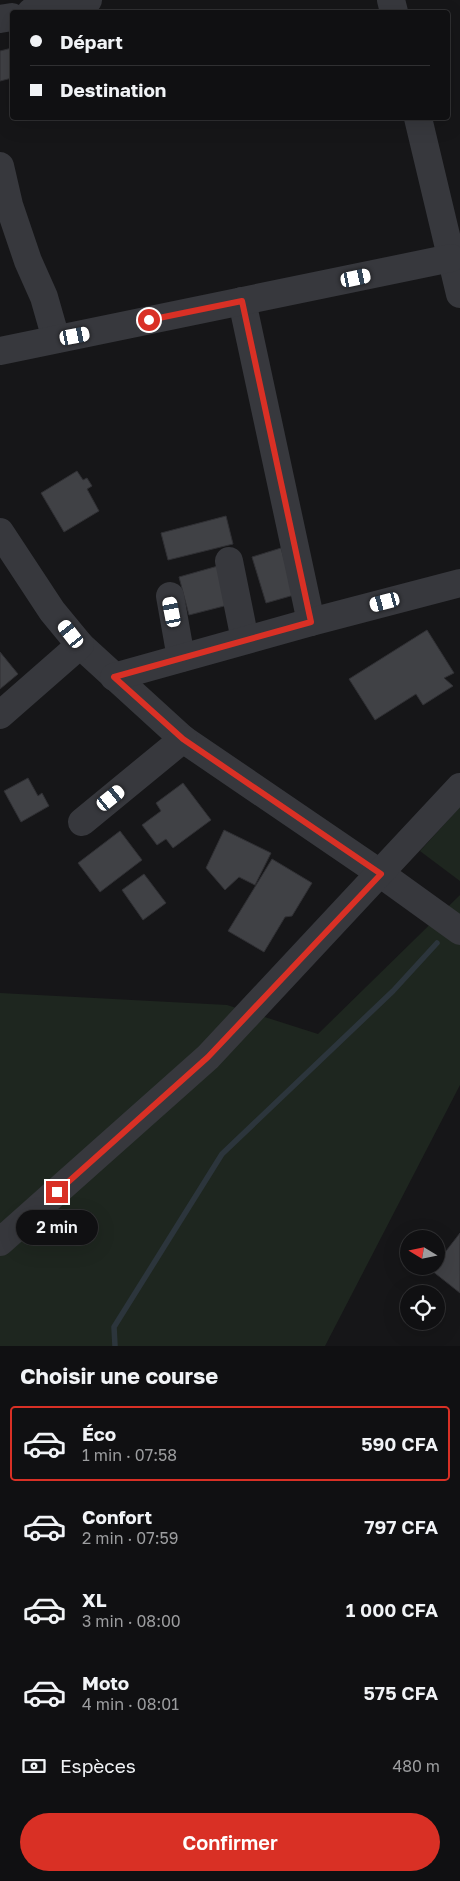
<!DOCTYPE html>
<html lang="fr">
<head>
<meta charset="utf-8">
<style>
  body { margin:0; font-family:"Golos Text",sans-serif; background:#19191b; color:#f1f3f6; height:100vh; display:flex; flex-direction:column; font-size:19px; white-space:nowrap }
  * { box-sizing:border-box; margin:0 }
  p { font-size:16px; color:#9c9d9f }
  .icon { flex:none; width:28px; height:28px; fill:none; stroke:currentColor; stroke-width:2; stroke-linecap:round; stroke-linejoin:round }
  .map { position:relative; height:1346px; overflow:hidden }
  .drawer { display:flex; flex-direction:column; background:#101012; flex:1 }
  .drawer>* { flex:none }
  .hud { position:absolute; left:10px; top:10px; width:440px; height:110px; border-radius:5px; box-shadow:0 5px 20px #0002,0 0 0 1px #303032; display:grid; align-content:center; height:110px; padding:0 20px; background:#101012 }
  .needle { width:32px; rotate:280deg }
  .tools { position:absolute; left:400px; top:1230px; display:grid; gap:10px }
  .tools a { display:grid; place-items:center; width:45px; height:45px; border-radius:50%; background:#101012; box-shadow:0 5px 20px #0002,0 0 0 1px #303032; font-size:25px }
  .end { position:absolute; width:22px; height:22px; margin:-11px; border:6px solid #d93025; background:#fff; box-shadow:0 0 0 2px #fff }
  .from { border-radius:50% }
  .bubble { position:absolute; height:35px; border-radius:18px; background:#101012; box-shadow:0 5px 20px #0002,0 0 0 1px #303032; font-size:16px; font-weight:600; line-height:35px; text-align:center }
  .car { position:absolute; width:15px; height:30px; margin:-15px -8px; border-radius:6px; box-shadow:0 0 4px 1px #0007; background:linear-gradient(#fff 24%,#345 0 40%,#fff 0 76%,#345 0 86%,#fff 0) }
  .hud b { display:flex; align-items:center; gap:18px; height:48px; font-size:19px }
  .hud b+b { border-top:1px solid #303032 }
  .hud i { width:12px; height:12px; background:#f1f3f6 }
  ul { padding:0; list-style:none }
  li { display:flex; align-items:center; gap:15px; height:75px; margin:0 10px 8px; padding:0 10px; border:2px solid transparent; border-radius:5px }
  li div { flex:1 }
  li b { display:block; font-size:19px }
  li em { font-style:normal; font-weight:600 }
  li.current { border-color:#d93025 }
  li>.icon { width:45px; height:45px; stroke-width:1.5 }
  h2 { padding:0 20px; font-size:22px; line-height:60px }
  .pay { display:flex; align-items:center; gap:12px; height:55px; padding:0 20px; font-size:19px }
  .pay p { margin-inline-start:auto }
  .action { display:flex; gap:10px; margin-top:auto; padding:10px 20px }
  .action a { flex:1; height:58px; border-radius:30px; background:#d93025; color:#fff; font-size:20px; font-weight:600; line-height:58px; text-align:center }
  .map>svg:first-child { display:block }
</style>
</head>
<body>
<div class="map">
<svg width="460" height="1346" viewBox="0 0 460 1346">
  <rect width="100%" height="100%" fill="#161618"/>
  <g fill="#1e261f">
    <path d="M460,807V881L420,851Z"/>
    <path d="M460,895V1085L325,1346H0V993L227,1005L318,1034Z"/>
  </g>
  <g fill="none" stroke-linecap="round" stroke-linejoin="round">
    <path stroke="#2c353c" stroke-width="5.5" d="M115,1346L114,1327L222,1154L393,991L437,943"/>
  </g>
  <g fill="#404145" stroke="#303034">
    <path d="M12,48V78L0,81V51Z"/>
    <path d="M77,471L83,480L87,478L92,486L87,489L99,511L64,532L41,493Z"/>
    <path d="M226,516L233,544L168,560L161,533Z"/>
    <path d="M281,548L294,595L266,603L252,557Z"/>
    <path d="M218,566L228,605L189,615L179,577Z"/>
    <path d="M427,630L454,673L444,678L453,686L423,705L416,694L375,720L349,679Z"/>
    <path d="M0,652L18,674L0,689Z"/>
    <path d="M28,778L38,796L42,793L49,806L21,822L4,791Z"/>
    <path d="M183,783L211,820L173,848L166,839L157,845L142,825L161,811L156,803Z"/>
    <path d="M224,830L271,853L255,885L239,877L225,890L206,868Z"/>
    <path d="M120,831L142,860L100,892L78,863Z"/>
    <path d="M272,859L312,883L292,916L285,917L264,952L228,931Z"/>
    <path d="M144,874L166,903L143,920L122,890Z"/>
    <path d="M460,1233V1293L431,1270L436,1266V1264Z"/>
  </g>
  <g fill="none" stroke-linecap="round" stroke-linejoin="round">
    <g stroke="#37383d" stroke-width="28">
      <path d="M391,0L394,12"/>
      <path d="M31,12L88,0"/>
      <path d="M0,19L12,17"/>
      <path d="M418,118L460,294"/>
      <path d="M0,166L9,205L28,261L44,297L56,339"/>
      <path d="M242,301L311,622"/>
      <path d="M0,351L451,258"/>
      <path d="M0,532L52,611L80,645L183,739L381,874L460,931"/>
      <path d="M229,561L245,640"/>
      <path d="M170,596L181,658"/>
      <path d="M114,677L311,622L460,583"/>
      <path d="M0,715L80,645"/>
      <path d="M82,822L183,739"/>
      <path d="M0,1242L208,1057L460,787"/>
    </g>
  </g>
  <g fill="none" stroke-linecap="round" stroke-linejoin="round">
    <path stroke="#d93025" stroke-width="6" d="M57,1192L208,1057L381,874L183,739L114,677L311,622L242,301L149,320"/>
  </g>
</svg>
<div class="tools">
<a><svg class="needle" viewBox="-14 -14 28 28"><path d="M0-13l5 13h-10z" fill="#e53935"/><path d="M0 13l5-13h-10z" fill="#9c9d9f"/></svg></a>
<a><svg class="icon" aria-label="locate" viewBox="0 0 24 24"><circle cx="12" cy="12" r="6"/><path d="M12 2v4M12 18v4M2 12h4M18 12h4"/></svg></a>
</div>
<i class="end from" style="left:149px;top:320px"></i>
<i class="end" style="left:57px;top:1192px"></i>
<div class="bubble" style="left:16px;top:1210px;width:82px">2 min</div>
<i class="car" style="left:356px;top:278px;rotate:78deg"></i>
<i class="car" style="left:75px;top:336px;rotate:79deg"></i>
<i class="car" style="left:385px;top:602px;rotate:255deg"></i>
<i class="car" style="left:172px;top:612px;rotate:349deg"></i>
<i class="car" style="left:71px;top:634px;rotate:322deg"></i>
<i class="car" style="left:111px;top:798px;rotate:51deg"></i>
<div class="hud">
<b><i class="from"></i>Départ</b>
<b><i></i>Destination</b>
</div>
</div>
<section class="drawer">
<h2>Choisir une course</h2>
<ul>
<li class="current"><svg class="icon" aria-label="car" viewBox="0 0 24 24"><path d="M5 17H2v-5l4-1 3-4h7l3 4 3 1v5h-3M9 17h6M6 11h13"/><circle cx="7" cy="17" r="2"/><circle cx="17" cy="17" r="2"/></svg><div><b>Éco</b><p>1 min · 07:58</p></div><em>590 CFA</em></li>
<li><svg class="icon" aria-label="car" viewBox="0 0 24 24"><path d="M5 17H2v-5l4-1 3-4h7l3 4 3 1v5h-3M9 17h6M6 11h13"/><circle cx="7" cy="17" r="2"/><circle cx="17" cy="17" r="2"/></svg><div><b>Confort</b><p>2 min · 07:59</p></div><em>797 CFA</em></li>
<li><svg class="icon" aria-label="car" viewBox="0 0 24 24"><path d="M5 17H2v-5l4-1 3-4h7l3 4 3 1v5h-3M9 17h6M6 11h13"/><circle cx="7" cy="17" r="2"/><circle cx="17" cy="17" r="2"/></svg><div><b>XL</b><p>3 min · 08:00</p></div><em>1 000 CFA</em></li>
<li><svg class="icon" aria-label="car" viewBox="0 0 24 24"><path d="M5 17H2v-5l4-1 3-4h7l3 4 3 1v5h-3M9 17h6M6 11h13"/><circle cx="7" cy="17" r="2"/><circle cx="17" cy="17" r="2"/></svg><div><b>Moto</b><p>4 min · 08:01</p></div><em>575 CFA</em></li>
</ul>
<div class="pay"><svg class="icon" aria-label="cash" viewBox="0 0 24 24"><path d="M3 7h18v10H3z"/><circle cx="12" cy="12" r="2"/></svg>Espèces<p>480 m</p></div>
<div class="action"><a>Confirmer</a></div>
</section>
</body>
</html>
